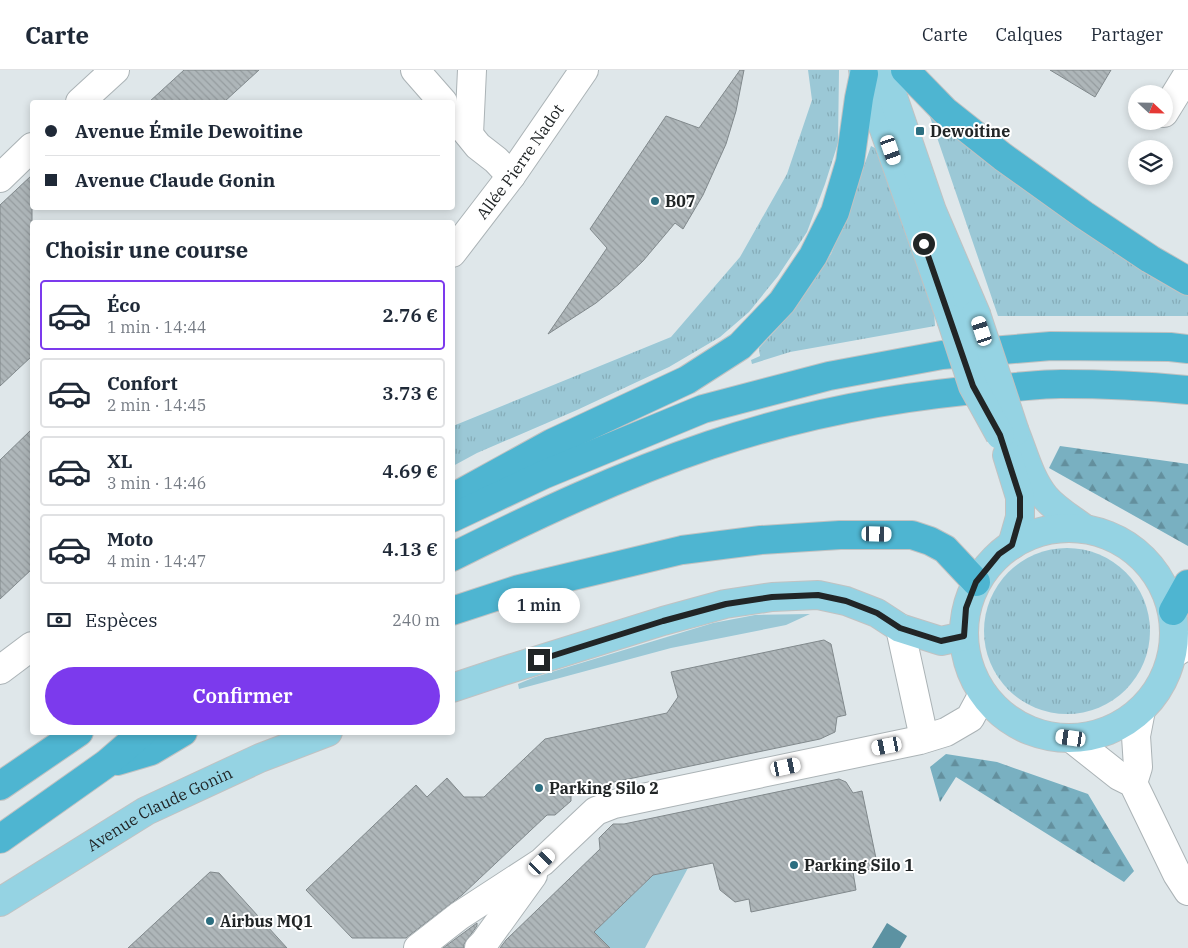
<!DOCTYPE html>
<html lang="fr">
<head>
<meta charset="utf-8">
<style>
  body { margin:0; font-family:"IBM Plex Serif",serif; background:#f6f6f7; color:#1f2937; height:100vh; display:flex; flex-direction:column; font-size:19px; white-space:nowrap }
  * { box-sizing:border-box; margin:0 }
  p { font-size:16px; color:#747a83 }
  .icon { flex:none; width:28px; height:28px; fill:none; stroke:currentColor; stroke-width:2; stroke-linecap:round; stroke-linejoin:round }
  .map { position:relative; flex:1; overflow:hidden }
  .sheet { position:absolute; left:30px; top:150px; width:425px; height:515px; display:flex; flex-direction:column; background:#fff; border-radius:5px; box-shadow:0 2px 8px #0003 }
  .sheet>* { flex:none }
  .top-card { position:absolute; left:30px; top:30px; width:425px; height:110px; border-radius:5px; box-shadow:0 2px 8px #0003; display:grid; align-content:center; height:110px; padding:0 15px; background:#fff }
  .needle { width:32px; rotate:112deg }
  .tools { position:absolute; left:1128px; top:15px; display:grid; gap:10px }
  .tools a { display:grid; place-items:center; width:45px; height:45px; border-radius:50%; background:#fff; box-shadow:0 2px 8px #0003; font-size:25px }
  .end { position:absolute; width:22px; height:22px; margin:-11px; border:6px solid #212526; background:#fff; box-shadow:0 0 0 2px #fff }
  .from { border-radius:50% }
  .bubble { position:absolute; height:35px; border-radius:18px; background:#fff; box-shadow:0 2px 8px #0003; font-size:16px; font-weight:600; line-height:35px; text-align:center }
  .car { position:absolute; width:15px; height:30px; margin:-15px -8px; border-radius:6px; box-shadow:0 0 4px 1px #0007; background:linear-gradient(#fff 24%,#345 0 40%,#fff 0 76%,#345 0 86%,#fff 0) }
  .top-card b { display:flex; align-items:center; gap:18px; height:48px; font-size:19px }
  .top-card b+b { border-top:1px solid #e0e1e3 }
  .top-card i { width:12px; height:12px; background:#1f2937 }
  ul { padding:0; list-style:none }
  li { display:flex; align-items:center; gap:15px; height:70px; margin:0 10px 8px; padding:0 5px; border:2px solid #e0e1e3; border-radius:5px }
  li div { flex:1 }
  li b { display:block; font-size:19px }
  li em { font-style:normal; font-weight:600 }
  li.current { border-color:#7c3aed }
  li>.icon { width:45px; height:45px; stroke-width:1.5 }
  h2 { padding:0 15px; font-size:22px; line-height:60px }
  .pay { display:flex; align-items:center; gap:12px; height:55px; padding:0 15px; font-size:19px }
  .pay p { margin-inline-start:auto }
  .action { display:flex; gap:10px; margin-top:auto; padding:10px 15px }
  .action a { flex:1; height:58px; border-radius:30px; background:#7c3aed; color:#fff; font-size:20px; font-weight:600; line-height:58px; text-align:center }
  header { display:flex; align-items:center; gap:30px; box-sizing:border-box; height:70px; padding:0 25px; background:#fff; border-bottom:1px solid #e0e1e3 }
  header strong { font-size:24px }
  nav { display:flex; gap:28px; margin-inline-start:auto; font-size:18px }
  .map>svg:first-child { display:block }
</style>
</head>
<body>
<header>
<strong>Carte</strong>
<nav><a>Carte</a><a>Calques</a><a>Partager</a></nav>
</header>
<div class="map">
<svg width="1188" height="878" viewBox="0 0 1188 878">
  <defs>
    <pattern id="grass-tufts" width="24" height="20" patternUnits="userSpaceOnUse" patternTransform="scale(1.25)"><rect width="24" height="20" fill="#9bc8d6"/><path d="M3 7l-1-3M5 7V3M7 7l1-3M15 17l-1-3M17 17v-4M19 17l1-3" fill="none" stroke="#85acb8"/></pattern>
    <pattern id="forest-firs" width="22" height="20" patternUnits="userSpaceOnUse" patternTransform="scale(1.25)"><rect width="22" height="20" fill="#79b0c1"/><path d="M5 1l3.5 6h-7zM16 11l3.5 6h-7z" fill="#638f9d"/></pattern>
    <pattern id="building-back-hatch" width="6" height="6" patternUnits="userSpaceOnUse" patternTransform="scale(1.25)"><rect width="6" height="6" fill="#aeb6b9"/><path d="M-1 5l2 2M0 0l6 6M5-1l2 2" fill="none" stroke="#959c9f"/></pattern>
  </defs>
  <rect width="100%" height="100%" fill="#dfe7ea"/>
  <g fill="url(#grass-tufts)">
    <path d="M808,0H839L838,73L825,114L807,162L778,206L749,242L720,267L669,297L577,340L477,383L453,396V356L671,267L740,187L787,104L812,30Z"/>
    <path d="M928,41L1080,160L1188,224V246H998Z"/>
    <path d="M871,76L877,79L934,240L935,256L790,282L752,294L751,290L760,286L759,278L784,251L831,184L848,141Z"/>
    <circle cx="1067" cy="561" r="83"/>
  </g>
  <g fill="url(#forest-firs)">
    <path d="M1060,376L1188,394V476L1049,398Z"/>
    <path d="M946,684L997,692L1088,724L1134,801L1124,812L956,707L940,732L930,697Z"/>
  </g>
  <g fill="#9bc8d6">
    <path d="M810,544L786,555L671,578L519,619L518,614L535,607L713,553L755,545Z"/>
    <path d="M688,798L645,878H610L594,862L653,805Z"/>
  </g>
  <path fill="#5c92a2" d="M887,853L907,866L900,878H872Z"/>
  <g fill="url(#building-back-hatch)" stroke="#81898c">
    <path d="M184,0H259L224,32H149Z"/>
    <path d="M740,0H744L736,41L726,74L703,125L683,159L675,153L643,191L619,214L596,233L548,264L607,178L590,159L666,46L699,58Z"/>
    <path d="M1050,0H1111L1095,27Z"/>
    <path d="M32,105V286L0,316V135Z"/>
    <path d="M32,359V499L0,529V390Z"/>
    <path d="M824,570L831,574L846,645L837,647L835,662L820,669L571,721V731L555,745H547L462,825L406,868H352L306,820L416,715L427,727L447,708L464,727H484L545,669L667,643L678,627L671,602Z"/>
    <path d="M839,709L846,712L853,723L862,721L877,793L871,799L853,802L856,820L751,842L749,829L735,832L720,820L713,793L653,805L594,862L610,878H500L506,870L600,779L599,768L613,754H624Z"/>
    <path d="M210,802L219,803L287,878H128Z"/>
    <path d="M477,853V856L464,874V878H443Z"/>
  </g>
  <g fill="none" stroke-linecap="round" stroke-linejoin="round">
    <g stroke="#abb3b6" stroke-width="30">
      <g id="minor">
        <path d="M415,0L443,32"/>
        <path d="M80,32L115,0"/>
        <path d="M1164,43L1188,4"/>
        <path d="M452,44L478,76L496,90L511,106"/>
        <path d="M469,64L472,0"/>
        <path d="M0,108L32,77"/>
        <path id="s1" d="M452,183L511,106L584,0"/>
        <path d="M900,558L924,668"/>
        <path d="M1173,584L1188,575"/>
        <path d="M0,600L32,576"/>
        <path d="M1071,668L1119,706L1133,713L1177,804L1188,821"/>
        <path d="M1133,713L1138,697L1136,666L1141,640"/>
        <path d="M418,878L459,846L542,792L596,741L614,734L920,670L946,662L970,648L983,624"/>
        <path d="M479,878L484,873L533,805"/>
      </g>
    </g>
    <g stroke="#c1c2c2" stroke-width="30">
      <g id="major">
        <path d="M863,0L951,249"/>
        <path d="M886,0L889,15L932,141L976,244"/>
        <path d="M1015,362C1024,384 1030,409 1045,427C1056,440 1072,449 1085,459"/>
        <path d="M1007,385L1020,427V447L1012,475"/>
        <circle cx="1069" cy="563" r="105"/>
        <path d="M452,618L503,601L663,551L725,534L772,527L818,525L846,531L877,543L900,558L941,571L964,566"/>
        <path id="s2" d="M0,832L146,741L260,688L328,662"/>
      </g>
    </g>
    <g stroke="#c1c2c2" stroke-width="30">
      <g id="highway">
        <path d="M905,0L945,41L1003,87L1084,145L1150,189L1188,211"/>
        <path d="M452,428L552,373L687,310L740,276L782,232L813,186L835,142L850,92L859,28L864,4"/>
        <path d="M452,448L543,405L703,339L829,306L942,285L1051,276L1170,277L1188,279"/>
        <path d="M452,487C536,445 621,405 710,375C803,344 902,325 1000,318C1020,317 1041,314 1061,314C1103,314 1146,316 1188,320"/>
        <path d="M452,541L519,519L682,480L761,470L840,465H912L930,471L945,479L976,512"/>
        <path d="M1173,541L1188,514"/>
        <path d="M117,691L151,681L183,662"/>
        <path d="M0,716L79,662"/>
        <path d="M0,769L106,694L143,662"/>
      </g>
    </g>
    <use href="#minor" stroke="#fff" stroke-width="28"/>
    <use href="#major" stroke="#95d3e3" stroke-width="28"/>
    <use href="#highway" stroke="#4eb5d1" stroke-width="28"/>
    <g stroke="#c1c2c2" stroke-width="30" stroke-linecap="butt">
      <g id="major-bridge">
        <path d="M976,244L1015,362"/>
        <path d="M951,249L973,316L1000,365"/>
      </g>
    </g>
    <use href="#major-bridge" stroke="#95d3e3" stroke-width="28"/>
  </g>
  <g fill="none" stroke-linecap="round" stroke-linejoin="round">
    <path stroke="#212526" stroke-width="6" d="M539,590L663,551L726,534L772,527L818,525L846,531L877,543L900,558L941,571L964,566L966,538L976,512L999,484L1012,475L1020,447V427L1000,365L973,316L924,174"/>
  </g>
  <g fill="#2c6e80" stroke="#fff" stroke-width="2">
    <rect x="915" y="56" width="10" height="10" rx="2.5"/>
    <circle cx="655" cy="131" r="5"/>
    <circle cx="539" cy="718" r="5"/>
    <circle cx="794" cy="795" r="5"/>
    <circle cx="210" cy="851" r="5"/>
  </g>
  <g text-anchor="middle" stroke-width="4" stroke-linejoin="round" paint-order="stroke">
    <g font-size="16" font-weight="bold" fill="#212526" stroke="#fff" text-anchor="start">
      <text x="930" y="67">Dewoitine</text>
      <text x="665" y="137">B07</text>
      <text x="549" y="724">Parking Silo 2</text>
      <text x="804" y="801">Parking Silo 1</text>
      <text x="220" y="857">Airbus MQ1</text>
    </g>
    <g font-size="16" fill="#212526" stroke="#fff">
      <text dy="6" stroke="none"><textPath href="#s1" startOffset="114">Allée Pierre Nadot</textPath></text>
      <text dy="6" stroke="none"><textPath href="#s2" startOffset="185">Avenue Claude Gonin</textPath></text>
    </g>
  </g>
</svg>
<div class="tools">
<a><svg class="needle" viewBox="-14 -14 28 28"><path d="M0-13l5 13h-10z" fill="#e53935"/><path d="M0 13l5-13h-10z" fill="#747a83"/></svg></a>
<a><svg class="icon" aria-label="layers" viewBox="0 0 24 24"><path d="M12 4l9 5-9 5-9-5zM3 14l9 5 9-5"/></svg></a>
</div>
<i class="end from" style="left:924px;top:174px"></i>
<i class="end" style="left:539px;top:590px"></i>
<div class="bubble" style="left:498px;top:518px;width:82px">1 min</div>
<i class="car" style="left:891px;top:80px;rotate:161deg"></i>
<i class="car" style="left:982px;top:261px;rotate:342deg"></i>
<i class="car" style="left:877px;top:464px;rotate:91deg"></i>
<i class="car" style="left:1071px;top:668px;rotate:278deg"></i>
<i class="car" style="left:887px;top:676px;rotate:259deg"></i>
<i class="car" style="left:786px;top:697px;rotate:78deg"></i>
<i class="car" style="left:542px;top:792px;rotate:46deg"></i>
<div class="top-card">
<b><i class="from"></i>Avenue Émile Dewoitine</b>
<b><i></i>Avenue Claude Gonin</b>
</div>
<section class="sheet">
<h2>Choisir une course</h2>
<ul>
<li class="current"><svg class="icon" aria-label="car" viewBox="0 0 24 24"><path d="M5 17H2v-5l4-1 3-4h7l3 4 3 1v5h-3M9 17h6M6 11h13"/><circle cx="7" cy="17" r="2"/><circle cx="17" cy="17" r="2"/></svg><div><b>Éco</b><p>1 min · 14:44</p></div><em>2.76 €</em></li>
<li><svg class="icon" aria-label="car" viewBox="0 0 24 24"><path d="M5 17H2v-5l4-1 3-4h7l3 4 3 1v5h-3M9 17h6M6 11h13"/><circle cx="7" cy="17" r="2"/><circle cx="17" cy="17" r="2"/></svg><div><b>Confort</b><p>2 min · 14:45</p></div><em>3.73 €</em></li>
<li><svg class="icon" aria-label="car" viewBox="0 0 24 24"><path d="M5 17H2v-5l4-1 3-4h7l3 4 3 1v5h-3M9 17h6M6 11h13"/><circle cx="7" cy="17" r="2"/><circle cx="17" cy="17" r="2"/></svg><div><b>XL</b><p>3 min · 14:46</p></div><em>4.69 €</em></li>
<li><svg class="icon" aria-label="car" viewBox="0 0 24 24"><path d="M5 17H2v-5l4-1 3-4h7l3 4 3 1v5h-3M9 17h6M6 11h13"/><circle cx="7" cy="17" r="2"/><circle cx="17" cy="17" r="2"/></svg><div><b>Moto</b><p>4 min · 14:47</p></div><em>4.13 €</em></li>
</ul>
<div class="pay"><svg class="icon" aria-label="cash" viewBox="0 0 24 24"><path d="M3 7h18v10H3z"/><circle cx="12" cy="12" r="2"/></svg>Espèces<p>240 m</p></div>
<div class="action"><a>Confirmer</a></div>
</section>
</div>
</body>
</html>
